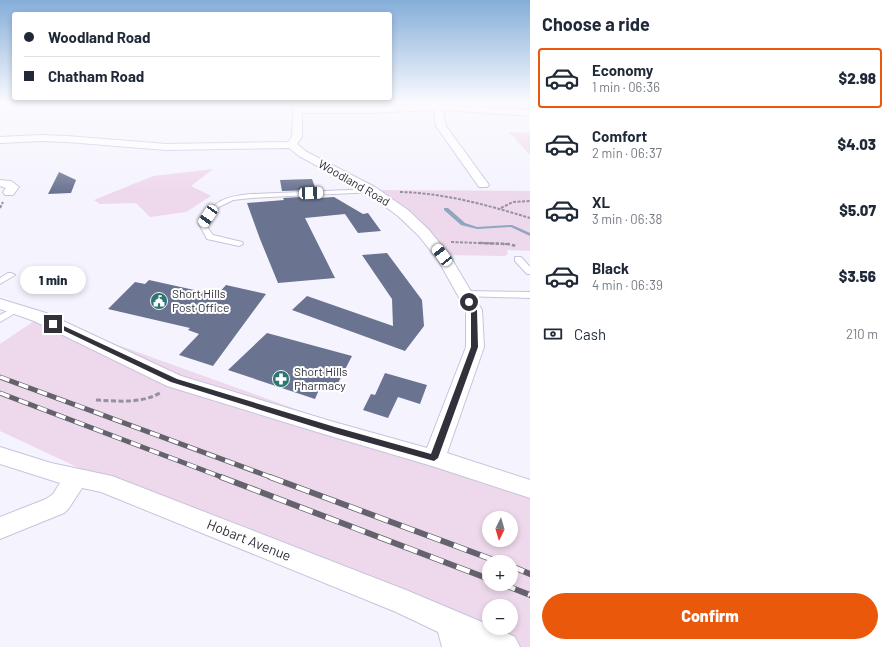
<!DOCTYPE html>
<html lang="en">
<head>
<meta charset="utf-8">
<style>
  body { margin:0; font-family:Barlow,sans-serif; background:#f2f2f3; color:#1f2937; height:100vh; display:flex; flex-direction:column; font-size:15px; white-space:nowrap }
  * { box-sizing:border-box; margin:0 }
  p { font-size:13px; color:#747a83 }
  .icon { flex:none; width:22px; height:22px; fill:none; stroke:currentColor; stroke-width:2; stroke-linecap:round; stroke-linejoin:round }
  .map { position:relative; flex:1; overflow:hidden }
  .sheet { display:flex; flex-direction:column; background:#fff; width:360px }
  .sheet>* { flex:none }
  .top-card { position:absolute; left:12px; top:12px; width:380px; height:88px; border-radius:4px; box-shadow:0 2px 6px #0003; display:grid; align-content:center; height:88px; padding:0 12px; background:#fff }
  .needle { width:26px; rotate:185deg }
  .tools { position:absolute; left:482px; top:511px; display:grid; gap:8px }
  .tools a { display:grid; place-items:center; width:36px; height:36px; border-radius:50%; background:#fff; box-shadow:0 2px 6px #0003; font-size:20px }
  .end { position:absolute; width:18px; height:18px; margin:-9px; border:5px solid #32313b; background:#fff; box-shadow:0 0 0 2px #fff }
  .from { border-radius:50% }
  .bubble { position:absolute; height:28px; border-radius:14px; background:#fff; box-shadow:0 2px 6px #0003; font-size:13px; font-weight:800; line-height:28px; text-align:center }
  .car { position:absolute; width:12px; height:24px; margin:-12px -6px; border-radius:5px; box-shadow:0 0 3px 1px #0007; background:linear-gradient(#fff 24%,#345 0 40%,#fff 0 76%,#345 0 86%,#fff 0) }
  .top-card b { display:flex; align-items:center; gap:14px; height:38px; font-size:15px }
  .top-card b+b { border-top:1px solid #e0e1e3 }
  .top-card i { width:10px; height:10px; background:#1f2937 }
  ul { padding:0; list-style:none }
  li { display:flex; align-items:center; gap:12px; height:60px; margin:0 8px 6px; padding:0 4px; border:2px solid transparent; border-radius:4px }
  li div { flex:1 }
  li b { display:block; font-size:15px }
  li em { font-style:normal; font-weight:800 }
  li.current { border-color:#ea580c }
  li>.icon { width:36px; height:36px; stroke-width:1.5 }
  h2 { padding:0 12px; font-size:18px; line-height:48px }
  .pay { display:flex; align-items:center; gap:10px; height:44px; padding:0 12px; font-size:15px }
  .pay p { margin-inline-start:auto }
  .primary-button { display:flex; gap:8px; margin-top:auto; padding:8px 12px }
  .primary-button a { flex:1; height:46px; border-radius:24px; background:#ea580c; color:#fff; font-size:16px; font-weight:800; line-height:46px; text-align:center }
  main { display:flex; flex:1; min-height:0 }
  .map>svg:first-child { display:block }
</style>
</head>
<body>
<main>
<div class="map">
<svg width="530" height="647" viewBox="0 0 530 647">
  <rect width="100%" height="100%" fill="#f5f4fe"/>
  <g fill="#eed8eb" fill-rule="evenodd">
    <path d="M509,132L530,133V155Z"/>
    <path d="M213,169L191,186L211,196L186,212L150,217L136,203L100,204L94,200L153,176Z"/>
    <path d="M371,190L530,191V251L507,250L508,254L505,256L442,255Z"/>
    <path d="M40,317L337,424L530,484V647H481L113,484L0,431V344ZM489,518H511V540H489ZM489,562H511V584H489ZM489,606H511V628H489Z"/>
  </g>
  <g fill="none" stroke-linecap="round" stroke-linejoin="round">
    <path fill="#8ea6c0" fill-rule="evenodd" d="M444,208H448L465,223L477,227L512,225L530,233V236L511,227L477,229L461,225L444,210Z"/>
  </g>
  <g fill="#6a7390">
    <path d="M59,172L76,180L71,193L48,194Z"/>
    <path d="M312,179L316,190L282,191L280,180Z"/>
    <path d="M318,196V198L334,197L363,214L368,213L381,231L358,233L345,214L305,218L335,278L278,283L260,239L247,203L284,200L283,198Z"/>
    <path d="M387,253L422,300L424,326L405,351L292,310L307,296L393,326L392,299L362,255Z"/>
    <path d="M149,280L217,295L226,285L266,294L213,366L179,355L199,334L188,330L190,328L108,309L135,282L145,284Z"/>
    <path d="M267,333L352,356L335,389L321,385L315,399L228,370Z"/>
    <path d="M385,373L427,385L420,404L398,397L388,418L363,410L371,394L375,395Z"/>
  </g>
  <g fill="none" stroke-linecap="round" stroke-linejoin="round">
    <g stroke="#c6c4dc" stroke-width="2">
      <g id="lane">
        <path d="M373,189L375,190V192L251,198L233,200L219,207L205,224L213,235L242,242L243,244L239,246L207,239L199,224C216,200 222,197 251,194Z"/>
        <path d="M515,257H521L530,267V274H527L515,261Z"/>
        <path d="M8,273H11L15,275L0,284V278Z"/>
        <path d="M465,291L530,292V298L462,296L461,294Z"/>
        <path d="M14,307L18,310L17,312L0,322V315Z"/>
      </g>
    </g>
    <g stroke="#c6c4dc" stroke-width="2">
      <g id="street">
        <path d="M294,102H302V107H369L432,104L431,102H439L441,105L530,110V116L443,110L446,126L489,185L487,187H479L436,126L434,110L369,113H302V137L297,144L307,152L375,187L408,210L429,230L450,256L482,310L484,347L447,453L530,480V498L432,466L327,435L167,386L34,321L0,309V299L46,313L181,376L334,422L427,448L466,347V310L438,260L419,236L398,216L367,193L299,156L289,148L166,150L67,142L41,141L0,143V137L41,135L67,136L166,144L288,142L292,137Z"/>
        <path d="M0,180L11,181L19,187L13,195H5L3,192L6,188L0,186Z"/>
        <path d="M0,447L51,463L112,476L406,590L489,625V628H496L515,637L520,647H442L438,632L396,612L101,492L82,488L69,508L64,513L0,539V517L46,499L53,494L60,483L0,464Z"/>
      </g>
    </g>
    <g stroke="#94939d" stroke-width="2" stroke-dasharray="3 1.5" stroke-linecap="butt">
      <path d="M400,192C445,193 487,205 530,218"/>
      <path d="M0,208L3,202"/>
      <path d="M501,208L513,202L530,201"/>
      <path d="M451,242L508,244"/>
    </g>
    <path stroke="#94939d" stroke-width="2.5" stroke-dasharray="3.5 2" stroke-linecap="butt" d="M479,243L508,244L516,246"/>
    <path stroke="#94939d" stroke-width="3" stroke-dasharray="5 2.5" stroke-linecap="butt" d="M96,400C118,401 140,404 160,393"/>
    <use href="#lane" fill="#fff" fill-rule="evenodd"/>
    <use href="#street" fill="#fff" fill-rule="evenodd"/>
    <g stroke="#64636d" stroke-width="5">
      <g id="rail-far1">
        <path d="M0,377L273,478"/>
        <path d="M0,393L224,478"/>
      </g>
    </g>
    <g stroke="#64636d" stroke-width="6">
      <g id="rail">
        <path d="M221,477L489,579"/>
        <path d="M270,477L499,562"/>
        <path d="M511,566L530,574"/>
        <path d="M502,584L530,595"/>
      </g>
    </g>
    <use href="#rail-far1" stroke="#fff" stroke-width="3.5" stroke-dasharray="10" stroke-linecap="butt"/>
    <use href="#rail" stroke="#fff" stroke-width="4.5" stroke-dasharray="14" stroke-linecap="butt"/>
  </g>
  <linearGradient id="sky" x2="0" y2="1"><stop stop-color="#84aed8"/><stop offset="0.53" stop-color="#fafaff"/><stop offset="1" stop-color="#fafaff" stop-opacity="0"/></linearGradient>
  <rect width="530" height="192" fill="url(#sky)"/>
  <path fill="#32313b" d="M469,300L471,301L477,310L478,347L438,458L434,461L334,433L171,382L50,324L55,322L177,379L335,427L431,454L471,347V310L466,302Z"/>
  <defs>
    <g id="civic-disc" transform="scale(0.9)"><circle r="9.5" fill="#2d7673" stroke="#fff"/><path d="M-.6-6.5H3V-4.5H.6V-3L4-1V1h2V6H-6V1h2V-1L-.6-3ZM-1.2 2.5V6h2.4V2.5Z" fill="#fff"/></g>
    <g id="pharmacy-disc" transform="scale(0.9)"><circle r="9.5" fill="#2d7673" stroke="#fff"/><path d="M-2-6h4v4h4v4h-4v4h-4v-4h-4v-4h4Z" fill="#fff"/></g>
  </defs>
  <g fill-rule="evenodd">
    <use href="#civic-disc" x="159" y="301"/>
    <use href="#pharmacy-disc" x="281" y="379"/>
  </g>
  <g text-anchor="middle" stroke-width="4" stroke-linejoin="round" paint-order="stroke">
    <g font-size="12" fill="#32313b" stroke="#fff">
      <text transform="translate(354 183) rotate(30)" y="4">Woodland Road</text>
    </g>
    <g font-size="12" fill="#32313b" stroke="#fff" text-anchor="start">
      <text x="172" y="298">Short Hills<tspan x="172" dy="14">Post Office</tspan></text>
      <text x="294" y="376">Short Hills<tspan x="294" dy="14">Pharmacy</tspan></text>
    </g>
    <g font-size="14" fill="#32313b" stroke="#fff">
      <text transform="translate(249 540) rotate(22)" y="5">Hobart Avenue</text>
    </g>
  </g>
</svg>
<div class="tools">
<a><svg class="needle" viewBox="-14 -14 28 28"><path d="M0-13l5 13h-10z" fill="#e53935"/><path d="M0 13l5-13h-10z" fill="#747a83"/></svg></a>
<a>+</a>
<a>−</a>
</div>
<i class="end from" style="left:469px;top:302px"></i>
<i class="end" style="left:53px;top:324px"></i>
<div class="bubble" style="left:20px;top:266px;width:66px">1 min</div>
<i class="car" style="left:311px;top:193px;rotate:88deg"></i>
<i class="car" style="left:208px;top:216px;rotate:214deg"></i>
<i class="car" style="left:442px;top:255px;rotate:322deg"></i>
<div class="top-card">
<b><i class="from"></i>Woodland Road</b>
<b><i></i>Chatham Road</b>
</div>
</div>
<section class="sheet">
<h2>Choose a ride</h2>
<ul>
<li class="current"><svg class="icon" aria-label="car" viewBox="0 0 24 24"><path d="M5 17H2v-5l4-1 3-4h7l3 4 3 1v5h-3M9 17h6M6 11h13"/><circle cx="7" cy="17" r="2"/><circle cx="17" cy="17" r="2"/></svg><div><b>Economy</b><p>1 min · 06:36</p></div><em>$2.98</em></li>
<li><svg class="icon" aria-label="car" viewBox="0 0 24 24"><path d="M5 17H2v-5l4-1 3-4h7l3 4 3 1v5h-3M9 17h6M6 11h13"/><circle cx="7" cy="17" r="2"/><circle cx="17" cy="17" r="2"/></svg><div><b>Comfort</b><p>2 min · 06:37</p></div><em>$4.03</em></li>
<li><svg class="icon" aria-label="car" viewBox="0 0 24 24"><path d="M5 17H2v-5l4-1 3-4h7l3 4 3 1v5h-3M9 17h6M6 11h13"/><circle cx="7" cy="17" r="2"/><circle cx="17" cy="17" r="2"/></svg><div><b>XL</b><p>3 min · 06:38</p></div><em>$5.07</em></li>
<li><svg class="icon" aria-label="car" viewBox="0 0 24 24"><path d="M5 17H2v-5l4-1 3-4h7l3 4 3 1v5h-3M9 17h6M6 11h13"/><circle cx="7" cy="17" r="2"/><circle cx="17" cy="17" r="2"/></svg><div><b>Black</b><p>4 min · 06:39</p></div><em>$3.56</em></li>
</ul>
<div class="pay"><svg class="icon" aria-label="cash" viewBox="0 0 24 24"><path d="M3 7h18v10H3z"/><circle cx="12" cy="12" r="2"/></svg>Cash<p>210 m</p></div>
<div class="primary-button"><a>Confirm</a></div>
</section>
</main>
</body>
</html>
